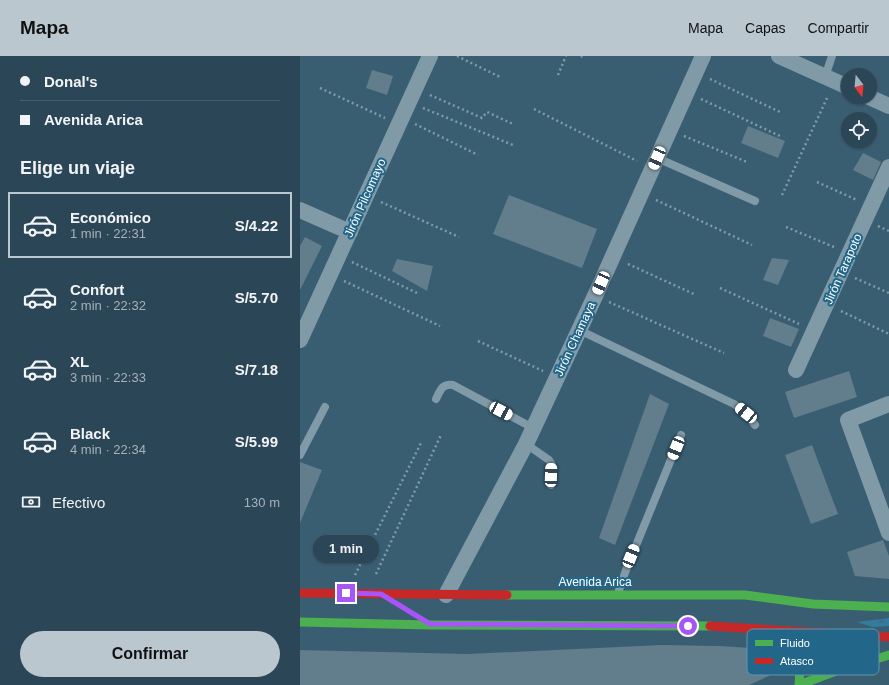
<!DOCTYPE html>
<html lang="es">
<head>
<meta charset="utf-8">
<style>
  body { margin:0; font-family:Arial,sans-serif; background:#334d5c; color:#f1f3f6; height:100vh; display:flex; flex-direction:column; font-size:15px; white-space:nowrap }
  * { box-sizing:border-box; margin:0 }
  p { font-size:13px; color:#a6b1b9 }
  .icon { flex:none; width:22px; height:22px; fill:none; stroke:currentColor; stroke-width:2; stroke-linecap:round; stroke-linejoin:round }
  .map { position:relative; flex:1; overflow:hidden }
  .panel { display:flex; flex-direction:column; background:#2b4656; width:300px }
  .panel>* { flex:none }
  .top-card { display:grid; align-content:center; height:88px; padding:0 20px; background:#2b4656 }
  .needle { width:26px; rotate:164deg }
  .fabs { position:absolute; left:541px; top:12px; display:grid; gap:8px }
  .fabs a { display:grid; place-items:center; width:36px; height:36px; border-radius:50%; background:#2b4656; box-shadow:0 1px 3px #0004,0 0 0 1px #475e6c; font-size:20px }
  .end { position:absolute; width:18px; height:18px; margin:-9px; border:5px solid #a855f7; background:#fff; box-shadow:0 0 0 2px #fff }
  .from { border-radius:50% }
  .bubble { position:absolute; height:28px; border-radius:14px; background:#2b4656; box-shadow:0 1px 3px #0004,0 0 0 1px #475e6c; font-size:13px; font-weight:700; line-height:28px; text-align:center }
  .car { position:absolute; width:12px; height:24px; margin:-12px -6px; border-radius:5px; box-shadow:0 0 3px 1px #0007; background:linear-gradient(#fff 24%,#345 0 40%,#fff 0 76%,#345 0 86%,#fff 0) }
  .top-card b { display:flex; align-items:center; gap:14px; height:38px; font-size:15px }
  .top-card b+b { border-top:1px solid #475e6c }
  .top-card i { width:10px; height:10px; background:#f1f3f6 }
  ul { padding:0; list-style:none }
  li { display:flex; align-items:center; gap:12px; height:66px; margin:0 8px 6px; padding:0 12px; border:2px solid transparent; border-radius:0px }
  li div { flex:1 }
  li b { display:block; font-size:15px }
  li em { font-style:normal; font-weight:700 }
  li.current { border-color:#bac7ce }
  li>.icon { width:36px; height:36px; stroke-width:1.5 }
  h2 { padding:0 20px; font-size:18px; line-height:48px }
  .pay { display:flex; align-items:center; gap:10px; height:44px; padding:0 20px; font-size:15px }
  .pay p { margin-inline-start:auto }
  .cta { display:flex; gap:8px; margin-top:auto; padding:8px 20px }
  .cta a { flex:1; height:46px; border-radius:24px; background:#bac7ce; color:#111; font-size:16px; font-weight:700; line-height:46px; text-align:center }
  header { display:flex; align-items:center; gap:24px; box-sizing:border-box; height:56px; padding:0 20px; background:#bac7ce; color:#111 }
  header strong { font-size:19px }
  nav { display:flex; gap:22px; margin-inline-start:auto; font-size:14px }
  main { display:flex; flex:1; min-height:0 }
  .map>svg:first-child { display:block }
</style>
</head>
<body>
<header>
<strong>Mapa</strong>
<nav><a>Mapa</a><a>Capas</a><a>Compartir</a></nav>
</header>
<main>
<section class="panel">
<div class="top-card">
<b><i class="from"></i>Donal's</b>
<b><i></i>Avenida Arica</b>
</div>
<h2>Elige un viaje</h2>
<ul>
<li class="current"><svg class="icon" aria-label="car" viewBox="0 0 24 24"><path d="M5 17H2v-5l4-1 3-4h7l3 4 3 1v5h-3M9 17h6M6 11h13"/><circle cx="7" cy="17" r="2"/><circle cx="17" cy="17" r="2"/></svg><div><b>Económico</b><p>1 min · 22:31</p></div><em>S/4.22</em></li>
<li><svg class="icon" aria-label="car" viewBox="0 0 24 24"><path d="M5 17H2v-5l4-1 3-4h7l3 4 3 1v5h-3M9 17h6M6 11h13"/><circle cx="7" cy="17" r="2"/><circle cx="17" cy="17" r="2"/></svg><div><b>Confort</b><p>2 min · 22:32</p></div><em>S/5.70</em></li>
<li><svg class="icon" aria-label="car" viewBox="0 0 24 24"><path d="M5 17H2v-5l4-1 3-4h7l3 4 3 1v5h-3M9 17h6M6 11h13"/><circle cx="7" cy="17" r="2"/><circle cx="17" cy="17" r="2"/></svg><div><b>XL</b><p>3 min · 22:33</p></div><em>S/7.18</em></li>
<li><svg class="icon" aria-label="car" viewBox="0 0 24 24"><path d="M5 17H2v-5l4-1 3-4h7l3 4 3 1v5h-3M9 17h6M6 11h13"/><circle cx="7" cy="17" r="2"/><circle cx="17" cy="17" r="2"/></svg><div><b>Black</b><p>4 min · 22:34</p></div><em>S/5.99</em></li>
</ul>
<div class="pay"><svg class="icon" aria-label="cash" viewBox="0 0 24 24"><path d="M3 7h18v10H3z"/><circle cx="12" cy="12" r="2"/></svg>Efectivo<p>130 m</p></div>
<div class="cta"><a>Confirmar</a></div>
</section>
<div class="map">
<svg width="589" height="629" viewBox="0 0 589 629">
  <defs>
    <pattern id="grass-tufts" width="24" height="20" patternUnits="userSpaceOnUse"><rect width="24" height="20" fill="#347b9d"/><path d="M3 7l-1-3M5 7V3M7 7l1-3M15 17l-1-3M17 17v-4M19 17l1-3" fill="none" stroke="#406474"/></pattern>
  </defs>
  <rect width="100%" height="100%" fill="#395e72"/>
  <path fill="url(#grass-tufts)" d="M589,562V570L573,571L556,566Z"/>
  <g fill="#627d8c">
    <path d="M72,14L93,20L87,39L66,32Z"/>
    <path d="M448,70L485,85L478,102L441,87Z"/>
    <path d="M563,97L581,106L573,124L553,114Z"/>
    <path d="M209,139L297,173L282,212L193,178Z"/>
    <path d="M5,181L22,190L0,234V190Z"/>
    <path d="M472,202L489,204L478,229L463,224Z"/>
    <path d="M97,203L133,210L127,235L92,215Z"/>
    <path d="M470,262L499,273L491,291L463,280Z"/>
    <path d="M549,315L557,341L494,362L485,336Z"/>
    <path d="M350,338L369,348L315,489L299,482Z"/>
    <path d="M512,389L538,458L511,468L485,399Z"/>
    <path d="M0,406L22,414L0,467Z"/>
    <path d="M583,484L589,500V523L555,520L547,496Z"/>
    <path d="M361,589L419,590L482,594L484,613L449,629H0V594L168,598Z"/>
  </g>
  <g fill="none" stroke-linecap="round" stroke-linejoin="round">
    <g stroke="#809aa7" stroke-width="2.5" stroke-dasharray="2 3" stroke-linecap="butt">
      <path d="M157,0L200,21"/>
      <path d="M281,1L282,0"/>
      <path d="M258,19L266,0"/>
      <path d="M410,23L480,56"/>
      <path d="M20,32L85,62"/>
      <path d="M130,39L182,62L187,56L213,68"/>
      <path d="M401,43L482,81"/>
      <path d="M123,52L213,89"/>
      <path d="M234,53L337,105"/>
      <path d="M115,68L178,99"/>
      <path d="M384,80L447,106"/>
      <path d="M517,126L557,144"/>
      <path d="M482,139L528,40"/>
      <path d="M356,144L452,189"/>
      <path d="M81,146L159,181"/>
      <path d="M578,170L589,175"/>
      <path d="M486,171L534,191"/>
      <path d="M52,206L117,237"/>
      <path d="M328,208L396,239"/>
      <path d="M555,222L589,237"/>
      <path d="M44,225L140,270"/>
      <path d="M420,232L499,268"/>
      <path d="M309,246L424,297"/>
      <path d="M541,255L589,278"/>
      <path d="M178,285L243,315"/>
      <path d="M76,518L141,379"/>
      <path d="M55,519L121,387"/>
    </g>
    <g stroke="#809aa7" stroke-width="8">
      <path d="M525,21L532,0"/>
      <path d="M357,102L455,145"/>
      <path d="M279,274L434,348L446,357L455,369"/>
      <path d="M136,343C140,335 142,327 153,329L233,372"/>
      <path d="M226,388L249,404L252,409L251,429"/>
      <path d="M0,399L25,351"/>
      <path d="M318,537L326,514L381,379"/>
    </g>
    <g stroke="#809aa7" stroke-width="16">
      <path d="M479,0L548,31"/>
      <path d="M569,41L589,50"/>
      <path d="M0,154L50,176"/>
      <path d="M0,284L130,0"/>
      <path d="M496,314L589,111"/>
      <path d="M589,348L548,364L589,477"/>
      <path d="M146,539L226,388L295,240L403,0"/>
    </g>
    <g stroke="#4caf50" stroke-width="9">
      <path d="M207,539H445L513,548L589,551"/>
      <path d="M0,566L130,569L410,570"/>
      <path d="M488,575C498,595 501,607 499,629"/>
      <path d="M499,629L536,615L589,599"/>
    </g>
    <g stroke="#c62828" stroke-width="9">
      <path d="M0,537L207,539"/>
      <path d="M410,570L589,581"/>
    </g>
  </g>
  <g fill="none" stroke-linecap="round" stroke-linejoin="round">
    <path stroke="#a855f7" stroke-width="5" d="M46,537L81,538L130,568L388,570"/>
  </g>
  <g text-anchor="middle" stroke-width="4" stroke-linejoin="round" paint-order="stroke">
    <g font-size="12" fill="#fff" stroke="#226689">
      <text transform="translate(65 142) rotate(-66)" y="4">Jirón Pilcomayo</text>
      <text transform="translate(543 213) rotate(-66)" y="4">Jirón Tarapoto</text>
      <text transform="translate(275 283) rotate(-65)" y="4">Jirón Chamaya</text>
      <text x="295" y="530">Avenida Arica</text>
    </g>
  </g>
  <rect x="447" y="573" width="132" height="46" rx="6" fill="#226689" stroke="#6494ac" stroke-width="1"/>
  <rect x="455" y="584" width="18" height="6" fill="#4caf50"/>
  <rect x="455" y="602" width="18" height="6" fill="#c62828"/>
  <g font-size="11" fill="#fff">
    <text x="480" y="591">Fluido</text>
    <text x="480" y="609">Atasco</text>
  </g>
</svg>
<div class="fabs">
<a><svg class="needle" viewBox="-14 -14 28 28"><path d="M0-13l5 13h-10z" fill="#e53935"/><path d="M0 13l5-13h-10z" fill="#a6b1b9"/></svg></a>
<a><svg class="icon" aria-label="locate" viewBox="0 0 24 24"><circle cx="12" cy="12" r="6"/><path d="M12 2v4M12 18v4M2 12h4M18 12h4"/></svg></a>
</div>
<i class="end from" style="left:388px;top:570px"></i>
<i class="end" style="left:46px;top:537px"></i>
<div class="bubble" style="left:13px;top:479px;width:66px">1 min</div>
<i class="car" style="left:357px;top:102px;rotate:203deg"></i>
<i class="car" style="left:301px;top:227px;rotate:204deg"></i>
<i class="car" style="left:201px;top:355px;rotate:118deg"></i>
<i class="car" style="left:446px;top:357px;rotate:309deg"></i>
<i class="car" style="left:376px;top:392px;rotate:202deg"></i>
<i class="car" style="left:251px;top:419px;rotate:2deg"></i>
<i class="car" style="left:331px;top:500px;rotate:22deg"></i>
</div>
</main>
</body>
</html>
